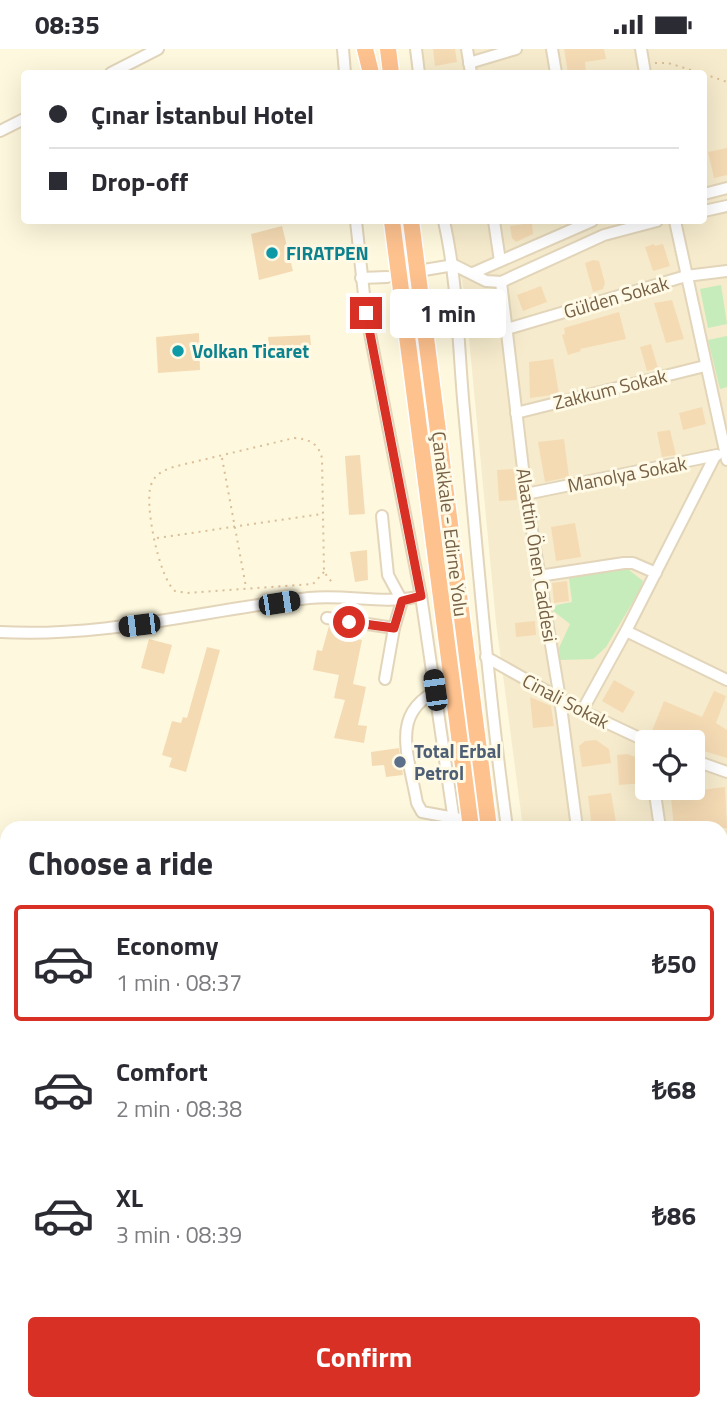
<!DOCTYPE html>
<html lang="en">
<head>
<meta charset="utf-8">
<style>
  body { margin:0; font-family:"Titillium Web",sans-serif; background:#f7f7f7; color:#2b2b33; height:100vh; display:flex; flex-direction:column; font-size:26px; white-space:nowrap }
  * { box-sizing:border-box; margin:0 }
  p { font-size:23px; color:#7c7c81 }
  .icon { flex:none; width:38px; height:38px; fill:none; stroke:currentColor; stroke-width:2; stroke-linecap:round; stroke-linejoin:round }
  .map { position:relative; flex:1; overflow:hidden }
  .side { position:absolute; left:0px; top:772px; width:728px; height:590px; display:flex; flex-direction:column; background:#fff; border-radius:21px 21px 0 0; box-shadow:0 7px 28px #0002 }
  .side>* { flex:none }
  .banner { position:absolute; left:21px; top:21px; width:686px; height:154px; border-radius:7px; box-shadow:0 7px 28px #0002; display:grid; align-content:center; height:154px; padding:0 28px; background:#fff }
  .fabs { position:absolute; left:635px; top:681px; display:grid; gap:14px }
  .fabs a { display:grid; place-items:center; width:70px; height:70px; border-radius:7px; background:#fff; box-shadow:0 7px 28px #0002; font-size:35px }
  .end { position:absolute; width:32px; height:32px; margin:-16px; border:9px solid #d93025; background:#fff; box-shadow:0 0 0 4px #fff }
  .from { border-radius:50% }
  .bubble { position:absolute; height:49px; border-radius:7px; background:#fff; box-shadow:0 7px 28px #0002; font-size:23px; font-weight:700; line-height:49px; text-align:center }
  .car { position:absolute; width:21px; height:42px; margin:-21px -10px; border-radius:9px; box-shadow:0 0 5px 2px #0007; background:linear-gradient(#222 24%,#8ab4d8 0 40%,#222 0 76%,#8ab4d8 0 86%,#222 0) }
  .banner b { display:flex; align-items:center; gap:24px; height:66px; font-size:26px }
  .banner b+b { border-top:2px solid #e1e1e2 }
  .banner i { width:18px; height:18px; background:#2b2b33 }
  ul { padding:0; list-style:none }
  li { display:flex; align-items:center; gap:21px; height:116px; margin:0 14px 10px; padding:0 14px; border:4px solid transparent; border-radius:7px }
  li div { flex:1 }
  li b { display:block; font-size:26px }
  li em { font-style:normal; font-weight:700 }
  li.on { border-color:#d93025 }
  li>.icon { width:63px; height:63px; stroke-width:1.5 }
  h2 { padding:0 28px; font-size:32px; line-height:84px }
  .button { display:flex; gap:14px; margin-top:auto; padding:14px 28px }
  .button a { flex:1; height:80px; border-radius:7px; background:#d93025; color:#fff; font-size:28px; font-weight:700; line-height:80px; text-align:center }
  .status { display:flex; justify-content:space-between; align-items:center; height:49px; padding:0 35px; background:#fff; direction:ltr }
  .status svg { height:19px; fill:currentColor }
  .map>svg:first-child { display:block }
</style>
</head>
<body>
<div class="status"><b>08:35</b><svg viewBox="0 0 49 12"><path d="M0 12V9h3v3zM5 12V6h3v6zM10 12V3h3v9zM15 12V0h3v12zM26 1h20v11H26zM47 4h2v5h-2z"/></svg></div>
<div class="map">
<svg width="727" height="1360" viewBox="0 0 727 1360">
  <rect width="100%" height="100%" fill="#fef8de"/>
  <path fill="#f6ebcc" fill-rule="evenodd" d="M422,0H727V1360H596L595,1355L721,1354V779H523L496,573L465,247L450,172H704V24H426ZM648,693H693V738H648Z"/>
  <g fill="#c6ecbc">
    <path d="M721,236L727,275L708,279L700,240Z"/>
    <path d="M727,287V338L720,340L708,291Z"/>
    <path d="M612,521H629L643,532L640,541L606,598L593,610L560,611L559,599L570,575L552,561L557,556L572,553L569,529Z"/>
  </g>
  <g fill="#f5dbb4">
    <path d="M433,0H455L457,13L435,17Z"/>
    <path d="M564,0H604L606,10L585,13L586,23L568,24Z"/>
    <path d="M727,99V126L714,129L708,103Z"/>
    <path d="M532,174L533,185L516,193L512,189L510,177Z"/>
    <path d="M282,177L293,222L259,231L251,185Z"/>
    <path d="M654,195L655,197L663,195L670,217L653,222L645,198Z"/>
    <path d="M593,211L599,212L605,234L603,240L593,243L585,214Z"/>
    <path d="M541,237L547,253L523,262L517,246Z"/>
    <path d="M672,251L684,290L666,294L654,254Z"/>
    <path d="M619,263L626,290L580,300L581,302L568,306L562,286L565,285L564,279Z"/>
    <path d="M199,284L200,321L158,324L156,288Z"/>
    <path d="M310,286L311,296L269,298L268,288Z"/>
    <path d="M651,295L658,319L647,322L640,298Z"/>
    <path d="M553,310L559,345L530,349L529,313Z"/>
    <path d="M702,358L706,375L683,381L679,364Z"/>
    <path d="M670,381L676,406L662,408L657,383Z"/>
    <path d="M564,390L569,428L545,433L538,393Z"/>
    <path d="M360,406L365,465L349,466L345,407Z"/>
    <path d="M514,420L517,451L499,452L497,421Z"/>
    <path d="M575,474L581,508L556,512L551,478Z"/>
    <path d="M367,501L368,531L355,533L350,503Z"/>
    <path d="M567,532L569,552L554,554L552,534Z"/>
    <path d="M535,572L536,586L516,588L515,574Z"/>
    <path d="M329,577L360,582L358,590L362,591L353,635L366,638L358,676L367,677L364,694L334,689L345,651L334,649L339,626L313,621L317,601L322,602Z"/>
    <path d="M149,590L172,596L164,625L141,619Z"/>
    <path d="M207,598L220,601L186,723L169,718L172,709L162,706L172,672L181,674L183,668L187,669Z"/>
    <path d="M614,631L635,643L623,664L602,652Z"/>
    <path d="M714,642L726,647L716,674L727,681V709L697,700L698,694L668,683L666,687L652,682L664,652L702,668Z"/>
    <path d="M530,648L551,657L554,677L533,679Z"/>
    <path d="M596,691L609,700L611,714L582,718L579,697L585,692Z"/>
    <path d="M399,699L403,726L386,728L384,716L372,717L371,703Z"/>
    <path d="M627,705L641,710L644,734L619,736L617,706Z"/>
    <path d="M670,738H692L693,742L725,738L727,779H674Z"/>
    <path d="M611,744L617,779H592L588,747Z"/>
  </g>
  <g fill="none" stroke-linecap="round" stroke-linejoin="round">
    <g stroke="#e2d5ba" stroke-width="14">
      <g id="minor">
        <path d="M343,0L345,24"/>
        <path d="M416,0L419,24"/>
        <path d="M467,0L471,24"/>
        <path d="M552,0L556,24"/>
        <path d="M641,0L645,24"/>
        <path d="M469,14L516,0"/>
        <path d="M111,24L158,0"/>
        <path d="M0,82L24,70"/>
        <path d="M704,145L727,139"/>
        <path d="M704,162L727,157"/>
        <path d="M356,172L366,264L421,547L455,779"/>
        <path d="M444,172C458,234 458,297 464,361C477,501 488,640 507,779"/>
        <path d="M494,172L500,212"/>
        <path d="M675,172L727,411"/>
        <path d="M424,221L454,216L486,232L501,233L604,186L657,172"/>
        <path d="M473,224L592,172"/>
        <path d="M361,229L387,228"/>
        <path d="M501,233L526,445L560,650L577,779"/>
        <path d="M507,280L686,227L727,222"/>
        <path d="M516,364L705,317"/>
        <path d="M526,445L717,406"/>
        <path d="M382,467L388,526L402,552L394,579"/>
        <path d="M539,527L624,514H633L656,524"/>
        <path d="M327,569L394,579L385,630"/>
        <path d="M626,582L727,631"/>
        <path d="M0,583C105,589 205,561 309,549C347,545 384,556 421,547"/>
        <path d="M486,608L582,662L648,693"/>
        <path d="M452,635C387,658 407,699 417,754L422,763L460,770"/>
        <path d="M582,662L626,582L715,407"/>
        <path d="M693,711L727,723"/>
        <path d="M654,738L660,779"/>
        <path d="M721,865L727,864"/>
        <path d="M721,979L727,975"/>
        <path d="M721,1127L727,1128"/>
        <path d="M721,1143L727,1144"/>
        <path d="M721,1240L727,1289"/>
        <path d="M527,1354L528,1360"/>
        <path d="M583,1354L584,1360"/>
        <path d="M652,1354L653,1360"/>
        <path d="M347,1360L386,1354"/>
      </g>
    </g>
    <g stroke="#fff" stroke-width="19">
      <g id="highway">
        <path d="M365,0L371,24"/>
        <path d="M388,0L391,24"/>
        <path d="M392,172L471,779"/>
        <path d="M411,172L489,779"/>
        <path d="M546,1354L547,1360"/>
        <path d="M565,1354L566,1360"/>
      </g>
    </g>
    <g stroke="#dabe97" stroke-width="2" stroke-dasharray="2 5" stroke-linecap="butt">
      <path d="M655,14H668L701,24"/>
      <path d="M704,25L727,33"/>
      <path d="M222,409L246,538"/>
      <path d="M157,489L321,465"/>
      <path d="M324,523L313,535L187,544L175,542C159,529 144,455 151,436C155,424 166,420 177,417L294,389C309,390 318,394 322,409L324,523L334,536"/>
    </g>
    <use href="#minor" stroke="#fff" stroke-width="10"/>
    <use href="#highway" stroke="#fec28f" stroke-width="16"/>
  </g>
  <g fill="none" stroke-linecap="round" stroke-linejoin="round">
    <path stroke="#d93025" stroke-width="9" d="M349,573L394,579L402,552L421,547L366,264"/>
  </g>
  <g fill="#0f9aa8" stroke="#fffae6" stroke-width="2.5">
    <circle cx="272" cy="204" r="7"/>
    <circle cx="178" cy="302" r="7"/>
  </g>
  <circle fill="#5c6f8a" stroke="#fffae6" stroke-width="2.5" cx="400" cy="713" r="7"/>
  <g text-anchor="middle" stroke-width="6" stroke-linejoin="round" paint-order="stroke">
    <g font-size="19" font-weight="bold" fill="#0d838f" stroke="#fffae6" text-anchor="start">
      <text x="286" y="211">FIRATPEN</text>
      <text x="192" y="309">Volkan Ticaret</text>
    </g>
    <g font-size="19" fill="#766045" stroke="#fffae6">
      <text transform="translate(616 248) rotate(-16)" y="7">Gülden Sokak</text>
      <text transform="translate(610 340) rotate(-14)" y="7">Zakkum Sokak</text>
      <text transform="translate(627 425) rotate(-11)" y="7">Manolya Sokak</text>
      <text transform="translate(450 475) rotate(83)" y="7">Çanakkale - Edirne Yolu</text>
      <text transform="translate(537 506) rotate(81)" y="7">Alaattin Önen Caddesi</text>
      <text transform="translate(566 652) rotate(28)" y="7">Cinali Sokak</text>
    </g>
    <g font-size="19" font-weight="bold" fill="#4e5e75" stroke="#fffae6" text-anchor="start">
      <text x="414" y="709">Total Erbal<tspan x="414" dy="22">Petrol</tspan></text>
    </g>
  </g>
</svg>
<div class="fabs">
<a><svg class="icon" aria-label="locate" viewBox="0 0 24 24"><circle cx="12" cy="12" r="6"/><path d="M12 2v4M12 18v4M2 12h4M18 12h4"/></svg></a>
</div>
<i class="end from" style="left:349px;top:573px"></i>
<i class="end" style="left:366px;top:264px"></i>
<div class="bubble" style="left:390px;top:240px;width:116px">1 min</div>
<i class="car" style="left:279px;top:554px;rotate:81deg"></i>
<i class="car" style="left:139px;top:576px;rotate:263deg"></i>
<i class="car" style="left:435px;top:641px;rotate:352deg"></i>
<div class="banner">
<b><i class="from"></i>Çınar İstanbul Hotel</b>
<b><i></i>Drop-off</b>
</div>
<section class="side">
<h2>Choose a ride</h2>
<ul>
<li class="on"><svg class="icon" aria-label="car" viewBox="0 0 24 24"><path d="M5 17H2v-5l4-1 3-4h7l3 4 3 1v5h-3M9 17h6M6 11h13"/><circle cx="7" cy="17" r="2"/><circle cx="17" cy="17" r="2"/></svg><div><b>Economy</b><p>1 min · 08:37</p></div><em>₺50</em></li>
<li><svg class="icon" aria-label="car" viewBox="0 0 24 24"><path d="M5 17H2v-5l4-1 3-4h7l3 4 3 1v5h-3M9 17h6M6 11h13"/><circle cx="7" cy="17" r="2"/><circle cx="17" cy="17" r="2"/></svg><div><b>Comfort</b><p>2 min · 08:38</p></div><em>₺68</em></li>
<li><svg class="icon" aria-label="car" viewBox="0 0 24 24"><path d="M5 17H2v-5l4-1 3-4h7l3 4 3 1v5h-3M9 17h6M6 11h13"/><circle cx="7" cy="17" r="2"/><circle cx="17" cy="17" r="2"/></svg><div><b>XL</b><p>3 min · 08:39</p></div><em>₺86</em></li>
</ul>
<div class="button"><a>Confirm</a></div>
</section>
</div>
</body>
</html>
